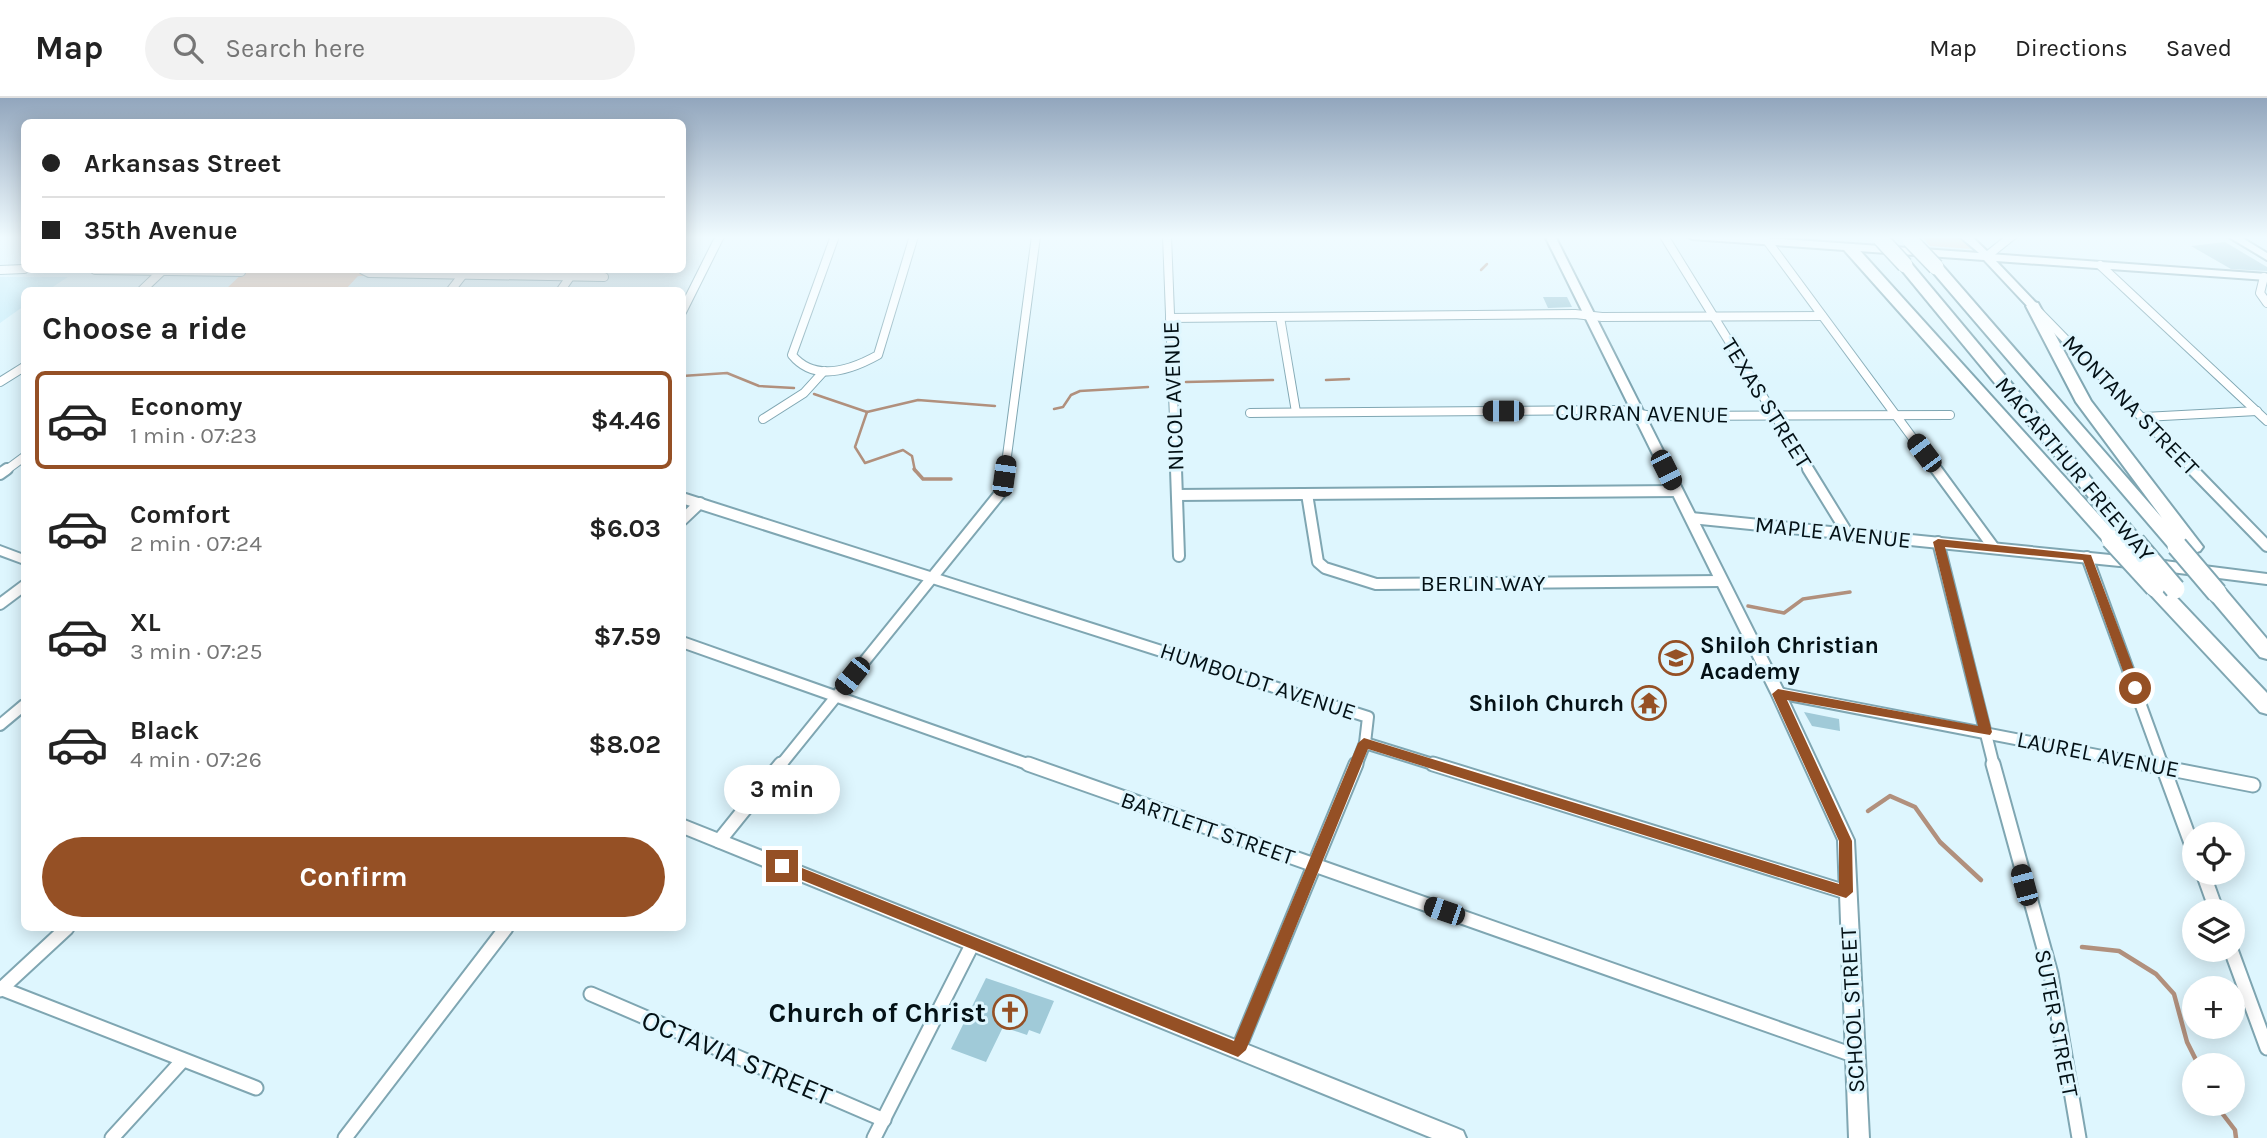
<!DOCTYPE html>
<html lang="en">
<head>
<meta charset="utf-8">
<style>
  body { margin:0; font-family:Karla,sans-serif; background:#f2f2f2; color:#222; height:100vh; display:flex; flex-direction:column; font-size:26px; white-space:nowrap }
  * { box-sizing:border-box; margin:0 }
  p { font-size:23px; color:#767676 }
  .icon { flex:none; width:38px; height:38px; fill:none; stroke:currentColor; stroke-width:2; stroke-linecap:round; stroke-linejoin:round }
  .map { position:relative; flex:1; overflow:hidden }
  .panel { position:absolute; left:21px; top:189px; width:665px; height:644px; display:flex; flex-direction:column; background:#fff; border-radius:10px; box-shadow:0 4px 18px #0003 }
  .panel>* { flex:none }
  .top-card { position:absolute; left:21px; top:21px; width:665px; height:154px; border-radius:10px; box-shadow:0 4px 18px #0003; display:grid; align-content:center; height:154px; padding:0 21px; background:#fff }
  .tools { position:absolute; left:2182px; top:724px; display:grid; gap:14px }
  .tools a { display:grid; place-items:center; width:63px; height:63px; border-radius:50%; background:#fff; box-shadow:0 4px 18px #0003; font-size:35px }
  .end { position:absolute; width:32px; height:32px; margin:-16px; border:9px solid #955025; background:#fff; box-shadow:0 0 0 4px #fff }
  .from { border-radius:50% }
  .bubble { position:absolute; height:49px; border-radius:24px; background:#fff; box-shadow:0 4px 18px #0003; font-size:23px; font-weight:700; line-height:49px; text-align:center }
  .car { position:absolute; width:21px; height:42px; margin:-21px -10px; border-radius:9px; box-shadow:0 0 5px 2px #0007; background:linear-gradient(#222 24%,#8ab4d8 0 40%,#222 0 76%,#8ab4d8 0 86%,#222 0) }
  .top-card b { display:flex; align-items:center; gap:24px; height:66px; font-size:26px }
  .top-card b+b { border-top:2px solid #e0e0e0 }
  .top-card i { width:18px; height:18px; background:#222 }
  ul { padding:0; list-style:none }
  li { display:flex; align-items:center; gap:21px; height:98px; margin:0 14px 10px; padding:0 7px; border:4px solid transparent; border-radius:10px }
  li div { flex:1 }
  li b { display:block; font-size:26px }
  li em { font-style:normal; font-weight:700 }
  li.on { border-color:#955025 }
  li>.icon { width:63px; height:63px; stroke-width:1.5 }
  h2 { padding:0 21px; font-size:32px; line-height:84px }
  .primary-button { display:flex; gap:14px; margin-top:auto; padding:14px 21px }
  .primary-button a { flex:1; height:80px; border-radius:42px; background:#955025; color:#fff; font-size:28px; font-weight:700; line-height:80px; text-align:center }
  header { display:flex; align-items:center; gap:42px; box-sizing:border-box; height:98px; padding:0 35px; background:#fff; border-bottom:2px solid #e0e0e0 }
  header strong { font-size:33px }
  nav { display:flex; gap:38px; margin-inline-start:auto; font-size:24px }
  .search { width:490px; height:63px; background:#f2f2f2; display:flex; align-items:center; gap:18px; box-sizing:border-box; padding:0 24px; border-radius:38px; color:#767676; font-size:26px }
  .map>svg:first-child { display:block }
</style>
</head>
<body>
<header>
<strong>Map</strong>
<div class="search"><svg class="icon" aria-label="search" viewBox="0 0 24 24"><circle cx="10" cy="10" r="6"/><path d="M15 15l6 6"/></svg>Search here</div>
<nav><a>Map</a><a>Directions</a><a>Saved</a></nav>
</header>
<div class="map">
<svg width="2267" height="1040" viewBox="0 0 2267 1040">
  <rect width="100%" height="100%" fill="#def6fe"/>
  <path fill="#c5edfa" d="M0,179H68L48,192H24V208L0,225Z"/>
  <g fill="#f1ceba">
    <path d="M1921,138H1957L1973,151L1930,148Z"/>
    <path d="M217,172H377L372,178H358L345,192H225L246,172Z"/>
  </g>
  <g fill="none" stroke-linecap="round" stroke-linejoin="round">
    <g stroke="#b1907d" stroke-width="2.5">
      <path d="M1481,172L1487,166"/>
      <path d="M682,278L727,275L759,288L794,290"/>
      <path d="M1326,282L1349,281"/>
      <path d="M1186,284L1273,282"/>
      <path d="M814,296L867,314"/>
      <path d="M1054,311L1063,309L1071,297L1080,293L1148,289"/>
      <path d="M867,314L855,349L865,365L903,352L912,358L915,373"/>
      <path d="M867,314L918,302L995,308"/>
    </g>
    <g stroke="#b1907d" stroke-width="3.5">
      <path d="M914,371L923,381H951"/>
      <path d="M1748,508L1784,515L1803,501L1850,494"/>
    </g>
    <g stroke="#b1907d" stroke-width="4.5">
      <path d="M1868,713L1890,698L1915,709L1940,744L1981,782"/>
      <path d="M2082,849L2119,853L2156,876L2174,896L2187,944L2199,968"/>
      <path d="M2215,1006L2235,1032L2236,1040"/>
    </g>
  </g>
  <g fill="#a0cad8">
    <path d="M2225,144L2267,169V173L2231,171L2191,148Z"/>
    <path d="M1543,199H1567L1572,209L1548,210Z"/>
    <path d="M1804,614L1839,621L1840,633L1812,628Z"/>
    <path d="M986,880L1054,903L1040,936L1029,932L1027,937L1003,929L986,964L951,951Z"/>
  </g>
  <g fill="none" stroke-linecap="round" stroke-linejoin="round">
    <g stroke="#7fa6b2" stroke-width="10">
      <g id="street-far2">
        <path d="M835,138L792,257C815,285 851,272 878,257L914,138"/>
        <path d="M1167,138L1176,373"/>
        <path d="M1664,138L1809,373"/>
        <path d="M1768,144L1937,373"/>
        <path d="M1987,158L2012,138"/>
        <path d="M2100,167L2267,323"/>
        <path d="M0,172L24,171"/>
        <path d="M95,172L241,174"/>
        <path d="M363,172L369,175L604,179"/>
        <path d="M2264,179L2260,195L2267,205"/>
        <path d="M142,192L162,173"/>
        <path d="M451,192L465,174"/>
        <path d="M561,192L570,179"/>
        <path d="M2035,210L2194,373"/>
        <path d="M682,214L720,138"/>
        <path d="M1280,219L1296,314"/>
        <path d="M1170,220L1575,216L1602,219L1822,218"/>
        <path d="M0,284L24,269"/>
        <path d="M1250,315L1621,312L1651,318L1950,317"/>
        <path d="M2144,319L2257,313"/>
        <path d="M763,321L804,295L824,273"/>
        <path d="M5,373L24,359"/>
        <path d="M1005,373L1036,138"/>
      </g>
    </g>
    <g stroke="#7fa6b2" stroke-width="14">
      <g id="street-far1">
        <path d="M1176,371L1179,458"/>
        <path d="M1808,371L1848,436"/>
        <path d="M1936,371L1994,450"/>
        <path d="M2192,371L2267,448"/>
        <path d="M0,376L7,371"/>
        <path d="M1307,396L1318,464L1325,470L1376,486L1721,483"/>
        <path d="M1177,397L1677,393"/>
        <path d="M682,400L1368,619L1365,645L1439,668"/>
        <path d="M1691,420L2130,464"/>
        <path d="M682,422L700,405"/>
        <path d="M1938,444L1994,668"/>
        <path d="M2087,459L2163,668"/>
        <path d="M2156,467L2267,481"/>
        <path d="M0,506L24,488"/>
        <path d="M682,544L1033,668"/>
        <path d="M1778,595L2154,668"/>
        <path d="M0,627L24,607"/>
        <path d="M780,668L1002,393L1005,371"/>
        <path d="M1356,668L1365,645"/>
      </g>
    </g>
    <g stroke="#7fa6b2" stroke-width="17">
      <g id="street">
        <path d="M1028,666L1853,957"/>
        <path d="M1433,666L1846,794"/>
        <path d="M1993,666L2051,876L2079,1040"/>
        <path d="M2145,666L2253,687"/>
        <path d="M2162,666L2194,753"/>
        <path d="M719,743L781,666"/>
        <path d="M2203,775L2217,814"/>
        <path d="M2231,852L2267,950"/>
        <path d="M0,890L256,990"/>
        <path d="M0,892L67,830"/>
        <path d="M591,896L884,1022"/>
        <path d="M1238,952L1356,666"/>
        <path d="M112,1040L183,962"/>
        <path d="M345,1040L506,830"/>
        <path d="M874,1040L973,845"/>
      </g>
    </g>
    <g stroke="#7fa6b2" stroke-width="4">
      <g id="secondary">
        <path d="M1545,138H1555L1785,595L1854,742L1869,1040H1849L1838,742L1771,595Z"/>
        <path d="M1687,138H1738L1979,155L1959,138H1971L1990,156L2267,176V182L1996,163L2037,206V210H2029L1984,162L1692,141Z"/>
        <path d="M2227,138H2239L2267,155V162Z"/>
        <path d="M0,448L24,457V466L0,457Z"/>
        <path d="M682,721L1456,1030L1463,1033L1466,1040H1432L682,735Z"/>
      </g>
    </g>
    <g stroke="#7fa6b2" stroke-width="4">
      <g id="highway">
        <path d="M1844,146H1854L2117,437L2120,441L2117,445H2105L1844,152Z"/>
        <path d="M1905,163L1910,164L2141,440L2144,444L2141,448H2129L1900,170V164Z"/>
        <path d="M1936,165L1941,166L2162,420L2076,304L2026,208L2033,204L2038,205L2091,303L2200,445L2203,449L2200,453L2194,455L2185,450L2177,454L2171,452L1931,172V166Z"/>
        <path d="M2155,483L2162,484L2267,595V616L2260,614L2148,494L2146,489L2148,484Z"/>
        <path d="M2217,488L2224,490L2267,541V561L2260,559L2210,500L2208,495L2210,490Z"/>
      </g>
    </g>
    <use href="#street-far2" stroke="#fff" stroke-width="8"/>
    <use href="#street-far1" stroke="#fff" stroke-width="10"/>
    <use href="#street" stroke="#fff" stroke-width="13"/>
    <use href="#secondary" fill="#fff" fill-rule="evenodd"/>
    <use href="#highway" fill="#fff" fill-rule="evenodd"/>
    <g stroke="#7fa6b2" stroke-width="18" stroke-linecap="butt">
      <g id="highway-bridge-far1">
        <path d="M1880,140L1905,167"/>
        <path d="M1910,142L1936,169"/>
      </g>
    </g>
    <g stroke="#7fa6b2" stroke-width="23" stroke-linecap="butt">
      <g id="highway-bridge">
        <path d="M2111,441L2155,489"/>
        <path d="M2135,444L2175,491"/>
        <path d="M2177,448L2217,495"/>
      </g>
    </g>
    <use href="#highway-bridge-far1" stroke="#fff" stroke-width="15"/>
    <use href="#highway-bridge" stroke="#fff" stroke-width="19"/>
  </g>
  <linearGradient id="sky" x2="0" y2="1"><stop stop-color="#92a6bd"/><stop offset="0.49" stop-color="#f0fbff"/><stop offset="1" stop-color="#f0fbff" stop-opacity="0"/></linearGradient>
  <rect width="2267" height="284" fill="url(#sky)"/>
  <path fill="#955025" d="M1938,441L2091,457L2141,590L2135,595L2129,590L2083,462L1945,449L1992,634L1990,637L1787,602L1852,743L1853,794L1846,800L1368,651L1246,952L1238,959L777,772L775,768L777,764H787L1234,943L1358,645L1364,640L1839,786V743L1772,596L1778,591L1978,628L1933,444Z"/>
  <defs>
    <g id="school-ring" transform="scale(1.75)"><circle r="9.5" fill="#def6fe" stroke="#955025" stroke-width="1.5"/><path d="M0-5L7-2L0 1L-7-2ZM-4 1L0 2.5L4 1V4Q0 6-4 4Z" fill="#955025"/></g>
    <g id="temple-ring" transform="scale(1.75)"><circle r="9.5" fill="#def6fe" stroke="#955025" stroke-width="1.5"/><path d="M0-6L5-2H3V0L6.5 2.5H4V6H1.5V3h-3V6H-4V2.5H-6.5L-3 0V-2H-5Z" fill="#955025"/></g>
    <g id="church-ring" transform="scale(1.75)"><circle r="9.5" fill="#def6fe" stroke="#955025" stroke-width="1.5"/><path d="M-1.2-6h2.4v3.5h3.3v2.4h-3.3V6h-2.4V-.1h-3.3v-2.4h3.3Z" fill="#955025"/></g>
  </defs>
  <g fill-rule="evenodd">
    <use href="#school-ring" x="1676" y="560"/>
    <use href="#temple-ring" x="1649" y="605"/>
    <use href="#church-ring" x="1010" y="914"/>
  </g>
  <g text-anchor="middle" stroke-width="6" stroke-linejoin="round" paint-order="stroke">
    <g font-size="23" fill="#041116" stroke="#def6fe">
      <text transform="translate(1173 298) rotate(-92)" y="8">NICOL AVENUE</text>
      <text transform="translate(1767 305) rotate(58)" y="8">TEXAS STREET</text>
      <text transform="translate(2131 307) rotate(46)" y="8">MONTANA STREET</text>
      <text transform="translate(1642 315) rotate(1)" y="8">CURRAN AVENUE</text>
      <text transform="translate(2075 371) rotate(50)" y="8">MACARTHUR FREEWAY</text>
      <text transform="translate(1833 434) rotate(6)" y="8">MAPLE AVENUE</text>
      <text x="1483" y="493">BERLIN WAY</text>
      <text transform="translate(1258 583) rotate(18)" y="8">HUMBOLDT AVENUE</text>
      <text transform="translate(2098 656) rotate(11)" y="8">LAUREL AVENUE</text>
      <text transform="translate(1208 730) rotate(19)" y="8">BARTLETT STREET</text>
      <text transform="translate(1852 912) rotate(-93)" y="8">SCHOOL STREET</text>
      <text transform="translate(2057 925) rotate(79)" y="8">SUTER STREET</text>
    </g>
    <g font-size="23" font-weight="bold" fill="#041116" stroke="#def6fe" text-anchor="start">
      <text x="1700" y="555">Shiloh Christian<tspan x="1700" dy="26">Academy</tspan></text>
      <text x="1624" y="613" text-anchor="end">Shiloh Church</text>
    </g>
    <g font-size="28" font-weight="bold" fill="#041116" stroke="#def6fe" text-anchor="end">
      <text x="986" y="924">Church of Christ</text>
    </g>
    <g font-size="28" fill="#041116" stroke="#def6fe">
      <text transform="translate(737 959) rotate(23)" y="10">OCTAVIA STREET</text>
    </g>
  </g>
</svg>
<div class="tools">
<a><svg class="icon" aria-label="locate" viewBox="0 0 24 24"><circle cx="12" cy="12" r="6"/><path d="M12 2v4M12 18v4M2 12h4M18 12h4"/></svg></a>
<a><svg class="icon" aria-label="layers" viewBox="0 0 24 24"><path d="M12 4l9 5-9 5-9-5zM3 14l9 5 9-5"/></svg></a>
<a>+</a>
<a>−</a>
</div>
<i class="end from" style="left:2135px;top:590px"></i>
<i class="end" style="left:782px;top:768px"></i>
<div class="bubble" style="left:724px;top:667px;width:116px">3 min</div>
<i class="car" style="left:1503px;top:313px;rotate:270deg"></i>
<i class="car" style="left:1924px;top:355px;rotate:323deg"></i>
<i class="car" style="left:1666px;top:372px;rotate:153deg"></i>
<i class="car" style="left:1004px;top:378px;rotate:8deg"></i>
<i class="car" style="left:852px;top:578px;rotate:219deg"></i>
<i class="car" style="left:2024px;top:787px;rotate:345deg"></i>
<i class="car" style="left:1444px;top:813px;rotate:289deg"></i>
<div class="top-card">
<b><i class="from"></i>Arkansas Street</b>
<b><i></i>35th Avenue</b>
</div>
<section class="panel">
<h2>Choose a ride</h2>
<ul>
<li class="on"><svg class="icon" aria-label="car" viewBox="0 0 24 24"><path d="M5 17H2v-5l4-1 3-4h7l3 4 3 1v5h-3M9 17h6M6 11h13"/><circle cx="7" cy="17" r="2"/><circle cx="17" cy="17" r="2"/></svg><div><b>Economy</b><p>1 min · 07:23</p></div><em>$4.46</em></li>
<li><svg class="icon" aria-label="car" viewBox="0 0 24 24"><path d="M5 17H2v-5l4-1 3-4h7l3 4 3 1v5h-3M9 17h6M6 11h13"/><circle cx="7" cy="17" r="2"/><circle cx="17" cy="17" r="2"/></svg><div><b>Comfort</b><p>2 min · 07:24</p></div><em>$6.03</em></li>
<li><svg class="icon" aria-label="car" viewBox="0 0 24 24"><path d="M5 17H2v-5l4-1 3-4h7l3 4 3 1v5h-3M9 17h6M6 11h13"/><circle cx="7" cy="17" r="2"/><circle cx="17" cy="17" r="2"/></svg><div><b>XL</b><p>3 min · 07:25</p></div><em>$7.59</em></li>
<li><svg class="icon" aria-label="car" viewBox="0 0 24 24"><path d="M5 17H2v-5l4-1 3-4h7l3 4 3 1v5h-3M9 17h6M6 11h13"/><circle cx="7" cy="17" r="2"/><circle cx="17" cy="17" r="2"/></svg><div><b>Black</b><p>4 min · 07:26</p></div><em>$8.02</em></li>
</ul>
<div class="primary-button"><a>Confirm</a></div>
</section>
</div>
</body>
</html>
